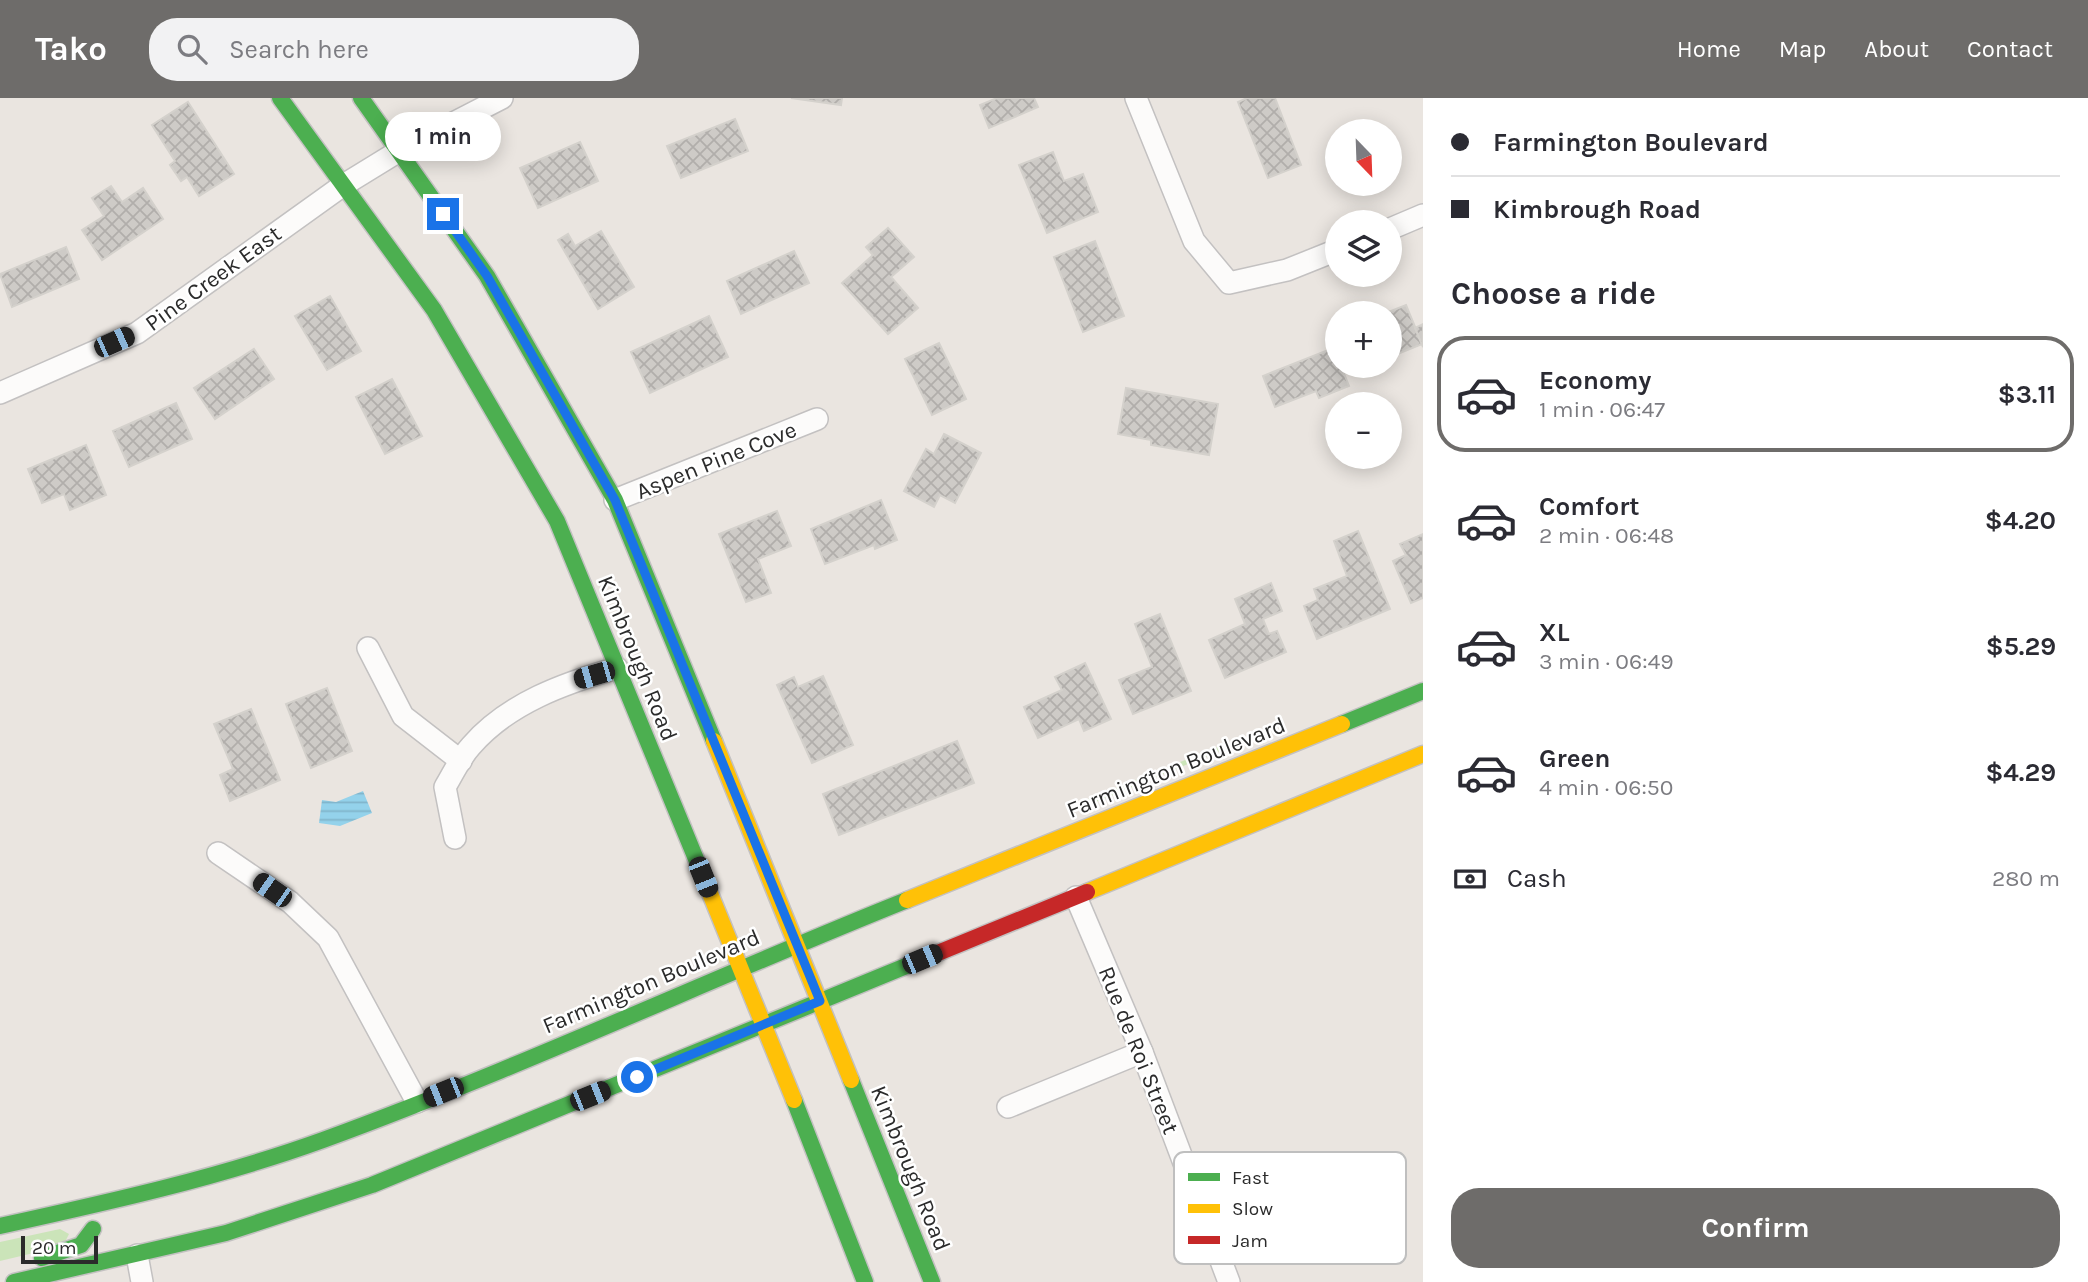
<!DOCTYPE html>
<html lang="en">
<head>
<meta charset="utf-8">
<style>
  body { margin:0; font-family:Karla,sans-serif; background:#f2f2f3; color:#2b2b33; height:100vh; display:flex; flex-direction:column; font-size:26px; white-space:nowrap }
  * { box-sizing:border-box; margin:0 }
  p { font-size:23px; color:#7c7c81 }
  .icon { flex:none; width:38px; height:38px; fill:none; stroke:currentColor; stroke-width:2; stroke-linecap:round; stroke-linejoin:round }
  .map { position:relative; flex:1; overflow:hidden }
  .drawer { display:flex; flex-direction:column; background:#fff; width:665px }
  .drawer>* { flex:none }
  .banner { display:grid; align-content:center; height:154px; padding:0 28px; background:#fff }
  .needle { width:46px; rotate:157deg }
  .tools { position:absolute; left:1325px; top:21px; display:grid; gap:14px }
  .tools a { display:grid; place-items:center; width:77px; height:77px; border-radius:50%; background:#fff; box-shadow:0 4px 18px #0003; font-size:35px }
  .scale { position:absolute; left:21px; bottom:18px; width:77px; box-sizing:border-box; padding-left:7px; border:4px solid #2b2b2b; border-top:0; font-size:19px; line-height:24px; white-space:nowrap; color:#2b2b2b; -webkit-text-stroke:5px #fff; paint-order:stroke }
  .end { position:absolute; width:32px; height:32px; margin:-16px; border:9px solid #1a73e8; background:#fff; box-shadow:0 0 0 4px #fff }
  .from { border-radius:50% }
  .bubble { position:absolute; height:49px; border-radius:24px; background:#fff; box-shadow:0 4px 18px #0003; font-size:23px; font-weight:700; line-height:49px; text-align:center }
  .car { position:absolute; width:21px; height:42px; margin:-21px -10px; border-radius:9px; box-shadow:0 0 5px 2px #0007; background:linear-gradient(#222 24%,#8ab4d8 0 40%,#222 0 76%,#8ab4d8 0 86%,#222 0) }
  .banner b { display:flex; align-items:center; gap:24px; height:66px; font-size:26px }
  .banner b+b { border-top:2px solid #e1e1e2 }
  .banner i { width:18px; height:18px; background:#2b2b33 }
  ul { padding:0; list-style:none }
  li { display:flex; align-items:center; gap:21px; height:116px; margin:0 14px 10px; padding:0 14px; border:4px solid transparent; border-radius:28px }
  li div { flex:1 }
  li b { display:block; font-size:26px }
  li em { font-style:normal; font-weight:700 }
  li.selected { border-color:#6e6c6a }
  li>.icon { width:63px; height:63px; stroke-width:1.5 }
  h2 { padding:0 28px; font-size:32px; line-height:84px }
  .pay { display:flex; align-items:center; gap:18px; height:77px; padding:0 28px; font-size:26px }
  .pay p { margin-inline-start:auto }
  .cta { display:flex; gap:14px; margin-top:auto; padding:14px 28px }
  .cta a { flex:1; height:80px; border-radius:28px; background:#6e6c6a; color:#fff; font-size:28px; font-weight:700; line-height:80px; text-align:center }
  header { display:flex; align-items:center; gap:42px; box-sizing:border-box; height:98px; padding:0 35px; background:#6e6c6a; color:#fff }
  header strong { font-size:33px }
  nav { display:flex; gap:38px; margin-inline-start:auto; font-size:24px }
  .search { width:490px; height:63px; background:#f2f2f3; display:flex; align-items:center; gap:18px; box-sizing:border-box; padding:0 24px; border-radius:28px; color:#7c7c81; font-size:26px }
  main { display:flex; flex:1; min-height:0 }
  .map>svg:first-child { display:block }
</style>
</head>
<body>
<header>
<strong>Tako</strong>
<div class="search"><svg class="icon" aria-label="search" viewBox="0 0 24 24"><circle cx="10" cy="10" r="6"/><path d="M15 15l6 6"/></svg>Search here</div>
<nav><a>Home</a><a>Map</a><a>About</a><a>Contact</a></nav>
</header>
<main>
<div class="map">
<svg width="1423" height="1184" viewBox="0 0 1423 1184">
  <defs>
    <pattern id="water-rules" width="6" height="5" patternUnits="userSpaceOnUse" patternTransform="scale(1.75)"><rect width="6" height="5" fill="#94d2eb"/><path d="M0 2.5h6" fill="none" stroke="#80b4ca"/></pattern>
    <pattern id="building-cross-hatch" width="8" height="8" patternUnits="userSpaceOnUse" patternTransform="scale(1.75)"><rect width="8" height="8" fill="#cecbc7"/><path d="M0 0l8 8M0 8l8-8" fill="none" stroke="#b1aeab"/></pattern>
  </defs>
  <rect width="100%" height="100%" fill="#eae5e0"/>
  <g fill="#cbe4b9">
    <path d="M1220,648L1222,652L1091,706L1088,701Z"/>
    <path d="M60,1131L69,1136L63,1148L0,1163V1144Z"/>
  </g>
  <path fill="url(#water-rules)" d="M363,693L372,715L340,728L319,725L322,702L336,704Z"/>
  <g fill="url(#building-cross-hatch)" stroke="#d4d1cc" stroke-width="2">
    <path d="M791,0H842L841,7Z"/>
    <path d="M997,0H1034L1038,9L989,30L980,7Z"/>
    <path d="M1247,0H1275L1301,67L1268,80L1238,4Z"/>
    <path d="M188,4L234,76L199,98L187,79L181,83L170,67L175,63L152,27Z"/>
    <path d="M735,21L748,53L681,80L667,48Z"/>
    <path d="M580,44L598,83L538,110L520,70Z"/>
    <path d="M1053,54L1064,83L1083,76L1098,114L1047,135L1019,67Z"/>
    <path d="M111,88L122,104L143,90L163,121L102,162L82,132L104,118L92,100Z"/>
    <path d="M888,130L914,159L891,179L918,210L888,236L842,185L873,157L866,149Z"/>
    <path d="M601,133L634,189L598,211L558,142L568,136L575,148Z"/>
    <path d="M1095,143L1124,218L1083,234L1054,159Z"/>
    <path d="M66,149L79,181L12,209L0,176Z"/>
    <path d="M794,153L809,185L741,216L727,183Z"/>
    <path d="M330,198L361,253L327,272L295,218Z"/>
    <path d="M1406,207L1422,246L1390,259V215H1386Z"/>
    <path d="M709,218L728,259L650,295L631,254Z"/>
    <path d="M1423,226V249L1415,230Z"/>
    <path d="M939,245L966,301L932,317L905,261Z"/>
    <path d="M1333,250L1337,268H1341L1349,288L1319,300L1316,293L1275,309L1263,278Z"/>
    <path d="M254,251L274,281L215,321L194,290Z"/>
    <path d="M392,281L422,338L385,356L356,299Z"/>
    <path d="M1126,290L1218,306L1209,357L1151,347V342L1118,336Z"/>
    <path d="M176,305L192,341L129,369L113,333Z"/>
    <path d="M944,336L981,355L955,405L940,397L934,409L904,393L926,351L934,356Z"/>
    <path d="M86,347L106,397L70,412L64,396L42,405L28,371Z"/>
    <path d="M881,402L897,442L875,451L874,447L825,466L811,431Z"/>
    <path d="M777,413L791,448L758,461L771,495L746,504L719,436Z"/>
    <path d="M1358,433L1390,511L1317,541L1304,508L1318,502L1314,491L1347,478L1334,443Z"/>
    <path d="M1423,436V500L1411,505L1393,463L1406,457L1400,446Z"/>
    <path d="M1271,485L1282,513L1263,521L1269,536L1277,533L1286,554L1225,580L1209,542L1245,526L1235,501Z"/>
    <path d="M1160,516L1191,593L1133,616L1119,582L1152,569L1135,526Z"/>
    <path d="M1085,565L1111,621L1084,633L1079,621L1038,640L1024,609L1062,592L1055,579Z"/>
    <path d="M823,578L853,647L812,665L777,587L794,579L798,589Z"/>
    <path d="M327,590L352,653L311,670L286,606Z"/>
    <path d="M251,611L280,682L230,703L220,677L233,671L214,626Z"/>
    <path d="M957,643L974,685L839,737L823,696Z"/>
  </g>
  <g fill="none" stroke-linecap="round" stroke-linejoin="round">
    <g stroke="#c3c1c1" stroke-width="24">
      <g id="street">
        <path d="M1136,0L1194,143L1229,185L1287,172L1337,152"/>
        <path d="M1390,131L1423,117"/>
        <path d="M0,295L137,235L342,88L399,53L502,0"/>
        <path d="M615,402L817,321"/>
        <path d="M368,550L403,618L461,663"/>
        <path d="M455,740L445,689C453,676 460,660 471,648C508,605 565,585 617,570"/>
        <path d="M218,755L290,804L328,840L417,1004"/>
        <path d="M1076,799L1142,954L1229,1184"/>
        <path d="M1008,1009L1142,954"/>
        <path d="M137,1157L142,1184"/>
      </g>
    </g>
    <g stroke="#c3c1c1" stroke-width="19">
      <g id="fast">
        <path d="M280,0L434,212L557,423L703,778"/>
        <path d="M361,0L487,178L615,402L714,643"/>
        <path d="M1342,626L1423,593"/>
        <path d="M851,982L932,1184"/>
        <path d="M794,1002L865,1184"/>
        <path d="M0,1128C109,1104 218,1080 323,1042C520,970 712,880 907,802"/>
        <path d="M42,1160L81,1147L93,1131"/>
        <path d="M14,1184L226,1135L372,1087L911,866"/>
      </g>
    </g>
    <g stroke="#c3c1c1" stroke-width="19">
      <g id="slow">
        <path d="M714,643L851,982"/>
        <path d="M703,778L794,1002"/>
        <path d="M1087,794L1423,656"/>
        <path d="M907,802L1342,626"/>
      </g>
    </g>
    <g stroke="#c3c1c1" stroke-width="19">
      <path id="jam" d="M911,866L1087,794"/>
    </g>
    <use href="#street" stroke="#fcfbfa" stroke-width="21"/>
    <use href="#fast" stroke="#4caf50" stroke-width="16"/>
    <use href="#slow" stroke="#ffc107" stroke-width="16"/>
    <use href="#jam" stroke="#c62828" stroke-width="16"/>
  </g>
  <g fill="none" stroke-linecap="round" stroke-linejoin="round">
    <path stroke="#1a73e8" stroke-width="9" d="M443,116L487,178L615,402L820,903L637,979"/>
  </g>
  <g text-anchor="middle" stroke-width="5" stroke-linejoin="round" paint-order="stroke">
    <g font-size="23" fill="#2b2b2b" stroke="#fff">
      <text transform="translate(213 180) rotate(-36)" y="8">Pine Creek East</text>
      <text transform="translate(716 362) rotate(-22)" y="8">Aspen Pine Cove</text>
      <text transform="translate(638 560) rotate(68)" y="8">Kimbrough Road</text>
      <text transform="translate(1176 669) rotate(-22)" y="8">Farmington Boulevard</text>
      <text transform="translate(651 883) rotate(-23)" y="8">Farmington Boulevard</text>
      <text transform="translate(1139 952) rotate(68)" y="8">Rue de Roi Street</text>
      <text transform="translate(911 1070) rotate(68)" y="8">Kimbrough Road</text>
    </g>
  </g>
  <rect x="1174" y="1054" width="232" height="112" rx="10" fill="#fff" stroke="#bfbfbf" stroke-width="2"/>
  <rect x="1188" y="1075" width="32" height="8" fill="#4caf50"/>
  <rect x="1188" y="1106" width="32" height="9" fill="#ffc107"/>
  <rect x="1188" y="1138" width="32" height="8" fill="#c62828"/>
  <g font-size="19" fill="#2b2b2b">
    <text x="1232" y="1086">Fast</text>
    <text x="1232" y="1117">Slow</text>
    <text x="1232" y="1149">Jam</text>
  </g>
</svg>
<div class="tools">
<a><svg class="needle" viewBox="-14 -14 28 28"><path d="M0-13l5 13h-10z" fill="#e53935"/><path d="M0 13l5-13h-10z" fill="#7c7c81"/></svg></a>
<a><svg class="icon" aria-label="layers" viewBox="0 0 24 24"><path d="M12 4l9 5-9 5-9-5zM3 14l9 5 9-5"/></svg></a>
<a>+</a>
<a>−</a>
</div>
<div class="scale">20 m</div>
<i class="end from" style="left:637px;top:979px"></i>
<i class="end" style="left:443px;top:116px"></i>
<div class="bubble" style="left:385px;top:14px;width:116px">1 min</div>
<i class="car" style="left:114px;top:244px;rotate:66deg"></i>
<i class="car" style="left:594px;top:577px;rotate:254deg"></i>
<i class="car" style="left:703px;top:779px;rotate:158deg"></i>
<i class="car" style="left:272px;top:792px;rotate:305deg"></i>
<i class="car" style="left:922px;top:861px;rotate:67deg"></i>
<i class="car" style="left:443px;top:994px;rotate:248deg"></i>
<i class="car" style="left:590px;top:998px;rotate:68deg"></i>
</div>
<section class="drawer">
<div class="banner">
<b><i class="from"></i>Farmington Boulevard</b>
<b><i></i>Kimbrough Road</b>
</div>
<h2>Choose a ride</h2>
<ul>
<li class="selected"><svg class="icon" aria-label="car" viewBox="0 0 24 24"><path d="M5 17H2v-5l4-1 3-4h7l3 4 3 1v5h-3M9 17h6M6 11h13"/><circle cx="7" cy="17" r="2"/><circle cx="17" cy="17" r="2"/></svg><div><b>Economy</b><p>1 min · 06:47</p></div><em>$3.11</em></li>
<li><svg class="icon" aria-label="car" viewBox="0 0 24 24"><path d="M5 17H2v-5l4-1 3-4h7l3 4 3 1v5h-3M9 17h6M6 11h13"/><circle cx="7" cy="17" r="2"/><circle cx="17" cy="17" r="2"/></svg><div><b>Comfort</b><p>2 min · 06:48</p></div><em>$4.20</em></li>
<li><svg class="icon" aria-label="car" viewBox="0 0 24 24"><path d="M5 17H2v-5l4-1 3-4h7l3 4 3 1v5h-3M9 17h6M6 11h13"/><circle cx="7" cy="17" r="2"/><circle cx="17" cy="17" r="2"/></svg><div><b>XL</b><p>3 min · 06:49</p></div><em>$5.29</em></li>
<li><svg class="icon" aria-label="car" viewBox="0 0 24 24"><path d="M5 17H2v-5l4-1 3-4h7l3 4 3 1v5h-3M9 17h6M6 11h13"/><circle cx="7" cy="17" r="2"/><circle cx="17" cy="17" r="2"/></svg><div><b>Green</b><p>4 min · 06:50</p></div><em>$4.29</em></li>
</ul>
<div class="pay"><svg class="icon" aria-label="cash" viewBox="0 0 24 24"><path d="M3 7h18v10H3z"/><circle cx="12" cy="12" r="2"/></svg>Cash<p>280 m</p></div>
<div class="cta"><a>Confirm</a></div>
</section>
</main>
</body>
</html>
